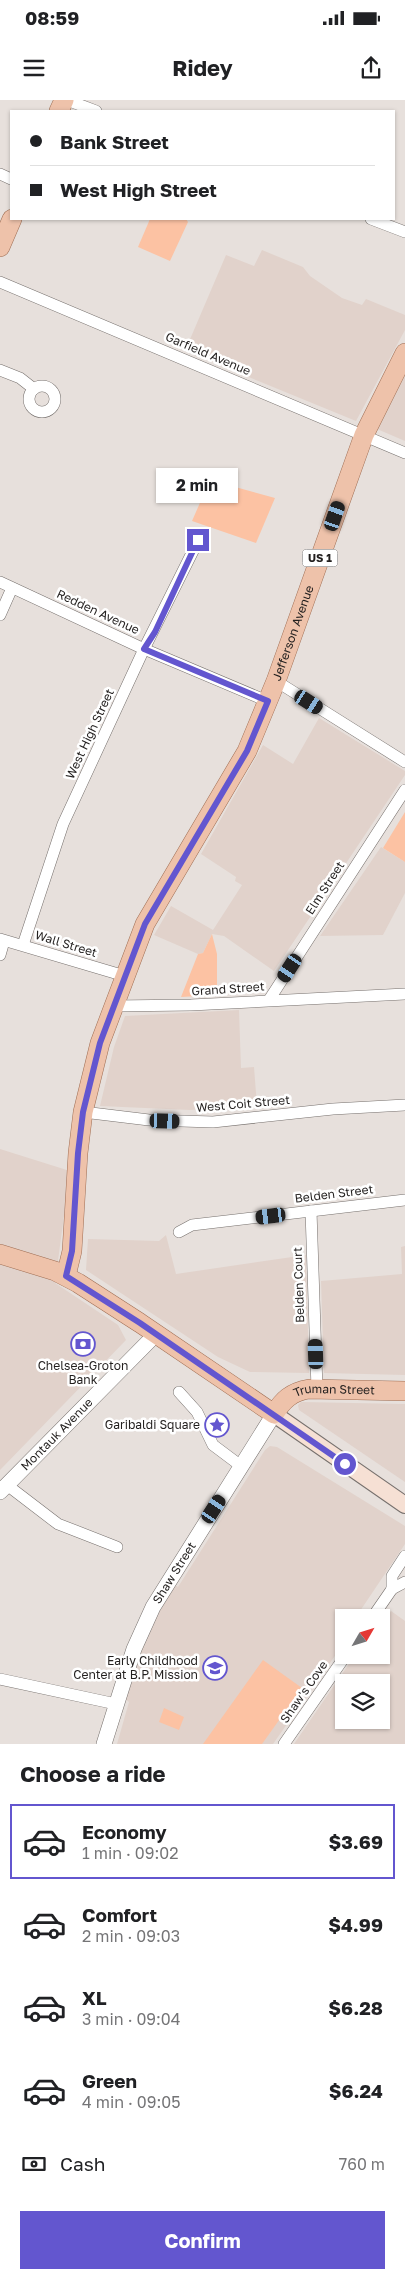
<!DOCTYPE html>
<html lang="en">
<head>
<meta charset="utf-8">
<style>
  body { margin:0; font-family:"Golos Text",sans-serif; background:#f6f6f6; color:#202124; height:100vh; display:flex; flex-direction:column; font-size:19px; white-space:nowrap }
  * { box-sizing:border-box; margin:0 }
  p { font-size:16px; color:#757577 }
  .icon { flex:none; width:28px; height:28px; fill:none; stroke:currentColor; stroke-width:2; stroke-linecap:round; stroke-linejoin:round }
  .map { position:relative; height:1644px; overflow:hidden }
  .panel { display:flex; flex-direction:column; background:#fff; flex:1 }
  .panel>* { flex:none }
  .guide { position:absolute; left:10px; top:10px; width:385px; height:110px; border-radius:0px; box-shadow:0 1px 4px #0004; display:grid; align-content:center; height:110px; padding:0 20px; background:#fff }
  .needle { width:32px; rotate:51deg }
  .buttons { position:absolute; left:335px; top:1509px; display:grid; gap:10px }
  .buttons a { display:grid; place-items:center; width:55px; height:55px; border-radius:0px; background:#fff; box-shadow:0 1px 4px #0004; font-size:25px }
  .end { position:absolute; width:22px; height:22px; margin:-11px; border:6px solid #6356cf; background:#fff; box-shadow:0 0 0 2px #fff }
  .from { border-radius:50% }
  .bubble { position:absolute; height:35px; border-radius:0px; background:#fff; box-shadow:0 1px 4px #0004; font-size:16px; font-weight:700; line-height:35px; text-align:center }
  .car { position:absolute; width:15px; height:30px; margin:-15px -8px; border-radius:6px; box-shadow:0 0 4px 1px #0007; background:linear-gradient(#222 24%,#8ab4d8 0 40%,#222 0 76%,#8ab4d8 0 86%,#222 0) }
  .guide b { display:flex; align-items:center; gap:18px; height:48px; font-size:19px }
  .guide b+b { border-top:1px solid #e0e0e0 }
  .guide i { width:12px; height:12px; background:#202124 }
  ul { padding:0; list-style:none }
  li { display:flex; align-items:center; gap:15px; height:75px; margin:0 10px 8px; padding:0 10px; border:2px solid transparent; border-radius:0px }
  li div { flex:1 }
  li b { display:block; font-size:19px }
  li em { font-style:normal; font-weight:700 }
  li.selected { border-color:#6356cf }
  li>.icon { width:45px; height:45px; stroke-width:1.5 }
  h2 { padding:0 20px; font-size:22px; line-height:60px }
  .pay { display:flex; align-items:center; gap:12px; height:55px; padding:0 20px; font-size:19px }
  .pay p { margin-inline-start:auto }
  .action { display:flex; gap:10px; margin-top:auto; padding:10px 20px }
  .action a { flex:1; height:58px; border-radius:0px; background:#6356cf; color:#fff; font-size:20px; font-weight:700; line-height:58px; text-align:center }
  .status { display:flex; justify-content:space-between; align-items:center; height:35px; padding:0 25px; background:#fff; direction:ltr }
  .status svg { height:14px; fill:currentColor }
  header { display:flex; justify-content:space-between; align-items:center; height:65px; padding:0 20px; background:#fff; font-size:22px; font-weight:700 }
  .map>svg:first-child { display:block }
</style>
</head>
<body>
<div class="status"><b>08:59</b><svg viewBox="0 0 49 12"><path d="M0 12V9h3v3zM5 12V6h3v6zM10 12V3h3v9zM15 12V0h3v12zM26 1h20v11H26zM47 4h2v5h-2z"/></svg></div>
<header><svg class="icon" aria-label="menu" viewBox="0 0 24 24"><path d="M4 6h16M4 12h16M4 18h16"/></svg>Ridey<svg class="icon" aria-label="share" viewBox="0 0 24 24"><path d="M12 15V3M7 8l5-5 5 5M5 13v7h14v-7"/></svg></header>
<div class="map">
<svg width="405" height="1644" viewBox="0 0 405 1644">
  <rect width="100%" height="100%" fill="#e7e0dc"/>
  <g fill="#e1d2cb" fill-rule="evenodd">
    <path d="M262,150L303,167L310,176L342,198L362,205L366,199L405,215V230L356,321L185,251L226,155L254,166Z"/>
    <path d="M405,274V341L377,329Z"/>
    <path d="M319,618L405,671V675L274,871L224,836L212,834L203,853L198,854L154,835L171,806L213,830L242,785L235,781L236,777L201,754L263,645L293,664Z"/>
    <path d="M381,747L405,762V793L383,835L320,836Z"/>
    <path d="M239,910L241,968L254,967L257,1006L190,1010L100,1006L114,947L125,916Z"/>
    <path d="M0,1049L70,1071L55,1183L118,1225L126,1240L0,1370Z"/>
    <path d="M166,1135L176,1174L306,1155L309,1273L250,1272L218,1257L86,1170L88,1139L159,1141Z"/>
    <path d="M405,1146V1275L324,1273L321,1181L402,1174L401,1147Z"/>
    <path d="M301,1302L405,1304V1382L299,1310L298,1305Z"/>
    <path d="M270,1346L277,1347L405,1426V1444L356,1517L344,1518V1543L273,1644H117L129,1602L124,1598L138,1557L155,1519L175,1485L178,1487L265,1350Z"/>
    <path d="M391,1511L405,1521V1644H294L355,1555H381V1523ZM344,1582H381V1620H344Z"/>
  </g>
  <g fill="#fcc2a3">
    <path d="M150,119H186L188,122L170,161L138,147Z"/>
    <path d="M210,380L275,398L256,443L192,421Z"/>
    <path d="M405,712V762L383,748Z"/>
    <path d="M212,834L217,854V895L181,897L198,854L203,853Z"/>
    <path d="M263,1560L302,1588L262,1644H203Z"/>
    <path d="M164,1608L184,1617L179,1630L159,1622Z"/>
  </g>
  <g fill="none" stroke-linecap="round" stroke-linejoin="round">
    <g stroke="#76706d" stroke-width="12">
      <g id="minor">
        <path d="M67,0L96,11"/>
        <path d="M0,74L11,79"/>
        <path d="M371,119L405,132"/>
        <path d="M0,182L405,353"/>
        <path d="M0,270L20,278L34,289"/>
        <circle cx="42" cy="299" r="13"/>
        <path d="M0,482L144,549L267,601"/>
        <path d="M0,515L12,488"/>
        <path d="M276,581L405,662"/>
        <path d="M0,839L125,876"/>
        <path d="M23,845L63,724L144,549L198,441"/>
        <path d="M0,855L4,841"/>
        <path d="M269,900L405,690"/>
        <path d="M114,906L191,905L405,894"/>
        <path d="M83,1012L149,1020L213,1022L333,1009L405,1005"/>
        <path d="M311,1111L317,1289"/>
        <path d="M179,1132L192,1125L405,1100"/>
        <path d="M179,1292L197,1312L213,1345L241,1366"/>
        <path d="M7,1385L58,1424L117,1447"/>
        <path d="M392,1489V1476L405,1456"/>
        <path d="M372,1518L392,1489L405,1482"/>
        <path d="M0,1579L116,1604"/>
        <path d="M284,1644L346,1555"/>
      </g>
    </g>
    <g stroke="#76706d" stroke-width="16">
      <g id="tertiary">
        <path id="s1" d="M0,1392L156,1234"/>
        <path id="s2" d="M104,1644L134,1549L153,1507L274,1314"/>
      </g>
    </g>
    <g stroke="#76706d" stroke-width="18">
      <path id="secondary" d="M274,1314L405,1405"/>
    </g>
    <g stroke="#9f6e54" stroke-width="20">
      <g id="primary">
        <path d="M59,11L64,0"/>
        <path d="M0,147L12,119"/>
        <path id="s3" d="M0,1154L55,1171L78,1183L140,1223L274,1314C283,1300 291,1292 309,1289L405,1291"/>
        <path id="s4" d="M66,1176L72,1151L78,1053L83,1012L100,943L145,824L247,651L276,581L364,335L405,253"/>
      </g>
    </g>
    <use href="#minor" stroke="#fff" stroke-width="11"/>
    <use href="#tertiary" stroke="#fff" stroke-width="15"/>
    <use href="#secondary" stroke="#f6e0d4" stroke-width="16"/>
    <use href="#primary" stroke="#eec2aa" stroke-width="19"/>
  </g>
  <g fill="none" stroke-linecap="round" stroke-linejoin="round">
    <path stroke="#6356cf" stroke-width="6" d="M198,440L155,532L144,549L268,601L247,651L145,824L100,943L83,1012L78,1053L72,1151L66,1176L140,1223L345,1364"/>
  </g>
  <defs>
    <g id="bank-ring" transform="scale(1.25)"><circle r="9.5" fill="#fff" stroke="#6356cf" stroke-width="1.5"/><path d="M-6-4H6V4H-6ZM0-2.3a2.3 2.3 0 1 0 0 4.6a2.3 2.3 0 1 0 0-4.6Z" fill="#6356cf"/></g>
    <g id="sight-ring" transform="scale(1.25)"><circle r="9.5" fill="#fff" stroke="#6356cf" stroke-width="1.5"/><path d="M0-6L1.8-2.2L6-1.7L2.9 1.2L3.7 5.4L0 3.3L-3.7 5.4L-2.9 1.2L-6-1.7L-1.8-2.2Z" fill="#6356cf"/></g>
    <g id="school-ring" transform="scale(1.25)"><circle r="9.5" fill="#fff" stroke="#6356cf" stroke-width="1.5"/><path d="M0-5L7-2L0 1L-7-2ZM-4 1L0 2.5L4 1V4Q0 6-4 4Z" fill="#6356cf"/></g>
  </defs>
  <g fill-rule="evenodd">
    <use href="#bank-ring" x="83" y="1244"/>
    <use href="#sight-ring" x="217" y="1325"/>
    <use href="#school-ring" x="215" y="1568"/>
  </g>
  <g text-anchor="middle" stroke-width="5" stroke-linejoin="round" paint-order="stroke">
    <rect fill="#fff" stroke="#646262" stroke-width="1" x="302.5" y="449.5" width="35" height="17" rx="4"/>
    <g font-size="11" font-weight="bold" fill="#221f1e">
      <text x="320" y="462">US 1</text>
    </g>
    <g font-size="12" fill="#221f1e" stroke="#fff">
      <text transform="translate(208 254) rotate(23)" y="4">Garfield Avenue</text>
      <text transform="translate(98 512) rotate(25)" y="4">Redden Avenue</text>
      <text dy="4" stroke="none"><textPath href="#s4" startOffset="691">Jefferson Avenue</textPath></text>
      <text transform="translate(90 634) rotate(-65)" y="4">West High Street</text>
      <text transform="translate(325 788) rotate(-57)" y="4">Elm Street</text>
      <text transform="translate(66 844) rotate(17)" y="4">Wall Street</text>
      <text transform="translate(228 889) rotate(-4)" y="4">Grand Street</text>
      <text transform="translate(243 1004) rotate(-5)" y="4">West Coit Street</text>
      <text transform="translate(334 1094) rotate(-7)" y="4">Belden Street</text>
      <text transform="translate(299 1185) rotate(-92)" y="4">Belden Court</text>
      <text dy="4" stroke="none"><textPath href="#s3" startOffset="389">Truman Street</textPath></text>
      <text dy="4" stroke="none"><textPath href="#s1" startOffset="81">Montauk Avenue</textPath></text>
      <text dy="4" stroke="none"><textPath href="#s2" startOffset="186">Shaw Street</textPath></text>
      <text transform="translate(304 1592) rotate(-55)" y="4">Shaw's Cove</text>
    </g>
    <g font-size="12" fill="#221f1e" stroke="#fff" text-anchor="end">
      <text x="83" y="1270" text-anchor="middle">Chelsea-Groton<tspan x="83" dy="14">Bank</tspan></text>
      <text x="200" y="1329">Garibaldi Square</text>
      <text x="198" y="1565">Early Childhood<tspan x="198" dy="14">Center at B.P. Mission</tspan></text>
    </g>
  </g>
</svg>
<div class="buttons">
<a><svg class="needle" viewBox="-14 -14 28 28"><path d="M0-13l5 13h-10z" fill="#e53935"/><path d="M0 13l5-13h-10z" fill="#757577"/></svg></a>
<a><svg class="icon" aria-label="layers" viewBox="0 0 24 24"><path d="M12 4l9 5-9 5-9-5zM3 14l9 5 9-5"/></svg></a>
</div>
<i class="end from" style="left:345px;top:1364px"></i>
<i class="end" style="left:198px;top:440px"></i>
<div class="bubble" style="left:156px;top:368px;width:82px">2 min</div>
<i class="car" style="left:335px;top:416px;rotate:19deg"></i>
<i class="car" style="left:309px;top:602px;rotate:122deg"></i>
<i class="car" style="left:290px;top:868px;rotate:213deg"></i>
<i class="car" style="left:165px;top:1021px;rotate:92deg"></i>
<i class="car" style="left:271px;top:1116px;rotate:263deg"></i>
<i class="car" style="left:316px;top:1254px;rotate:358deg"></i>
<i class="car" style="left:214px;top:1409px;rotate:33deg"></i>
<div class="guide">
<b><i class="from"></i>Bank Street</b>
<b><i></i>West High Street</b>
</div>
</div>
<section class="panel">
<h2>Choose a ride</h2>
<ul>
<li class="selected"><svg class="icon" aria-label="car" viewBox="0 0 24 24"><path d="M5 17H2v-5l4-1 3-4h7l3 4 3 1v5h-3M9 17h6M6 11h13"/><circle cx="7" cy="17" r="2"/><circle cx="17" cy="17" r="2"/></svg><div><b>Economy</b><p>1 min · 09:02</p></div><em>$3.69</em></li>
<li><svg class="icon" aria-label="car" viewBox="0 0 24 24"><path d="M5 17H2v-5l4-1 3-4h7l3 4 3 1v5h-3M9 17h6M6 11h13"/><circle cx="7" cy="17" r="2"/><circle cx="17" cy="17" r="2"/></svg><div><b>Comfort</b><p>2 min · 09:03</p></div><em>$4.99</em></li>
<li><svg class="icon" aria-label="car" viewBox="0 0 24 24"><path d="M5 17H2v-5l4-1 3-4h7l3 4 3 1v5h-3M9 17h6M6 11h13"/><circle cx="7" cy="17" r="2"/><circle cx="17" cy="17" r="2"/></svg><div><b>XL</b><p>3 min · 09:04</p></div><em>$6.28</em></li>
<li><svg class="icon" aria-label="car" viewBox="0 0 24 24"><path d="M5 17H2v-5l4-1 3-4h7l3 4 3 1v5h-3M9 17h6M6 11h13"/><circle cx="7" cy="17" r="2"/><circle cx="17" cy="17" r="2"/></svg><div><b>Green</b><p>4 min · 09:05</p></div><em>$6.24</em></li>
</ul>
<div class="pay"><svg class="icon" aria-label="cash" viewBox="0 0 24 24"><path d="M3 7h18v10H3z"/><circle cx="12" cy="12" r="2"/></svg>Cash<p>760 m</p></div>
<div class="action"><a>Confirm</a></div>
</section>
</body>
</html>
